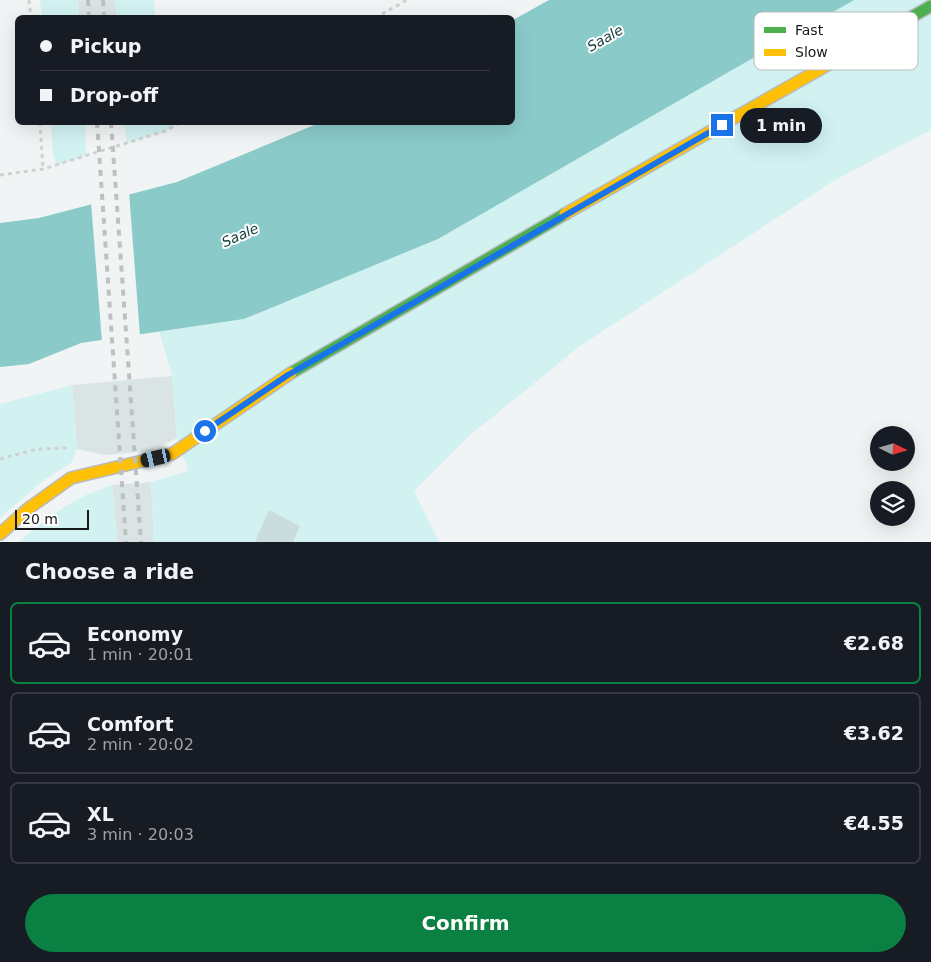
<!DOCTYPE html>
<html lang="en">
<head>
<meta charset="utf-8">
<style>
  body { margin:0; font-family:"DejaVu Sans",sans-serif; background:#242831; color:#f1f3f6; height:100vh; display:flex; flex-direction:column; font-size:19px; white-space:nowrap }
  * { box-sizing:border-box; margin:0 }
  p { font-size:16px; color:#9ea1a6 }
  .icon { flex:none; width:28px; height:28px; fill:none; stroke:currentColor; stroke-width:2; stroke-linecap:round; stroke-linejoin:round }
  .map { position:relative; height:542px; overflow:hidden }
  .details { display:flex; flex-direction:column; background:#171b24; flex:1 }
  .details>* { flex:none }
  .banner { position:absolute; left:15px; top:15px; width:500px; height:110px; border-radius:8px; box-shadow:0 5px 20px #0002; display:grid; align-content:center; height:110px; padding:0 25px; background:#171b24 }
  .needle { width:32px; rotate:95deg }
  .tools { position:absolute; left:870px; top:426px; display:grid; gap:10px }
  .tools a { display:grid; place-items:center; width:45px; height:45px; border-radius:50%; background:#171b24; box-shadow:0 5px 20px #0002; font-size:25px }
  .scale { position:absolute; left:15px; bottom:12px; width:74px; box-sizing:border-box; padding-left:5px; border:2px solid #161818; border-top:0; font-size:14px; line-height:18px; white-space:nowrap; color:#161818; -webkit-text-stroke:4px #fff; paint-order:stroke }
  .end { position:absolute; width:22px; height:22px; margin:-11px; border:6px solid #1a73e8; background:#fff; box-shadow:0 0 0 2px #fff }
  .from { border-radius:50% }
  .bubble { position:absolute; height:35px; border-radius:18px; background:#171b24; box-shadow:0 5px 20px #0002; font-size:16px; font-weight:700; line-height:35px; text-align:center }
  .car { position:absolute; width:15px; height:30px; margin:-15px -8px; border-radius:6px; box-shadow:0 0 4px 1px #0007; background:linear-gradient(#222 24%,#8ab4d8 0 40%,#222 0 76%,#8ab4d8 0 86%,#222 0) }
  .banner b { display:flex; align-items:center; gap:18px; height:48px; font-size:19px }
  .banner b+b { border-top:1px solid #363941 }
  .banner i { width:12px; height:12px; background:#f1f3f6 }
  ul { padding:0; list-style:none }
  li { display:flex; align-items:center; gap:15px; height:82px; margin:0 10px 8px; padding:0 15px; border:2px solid #363941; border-radius:8px }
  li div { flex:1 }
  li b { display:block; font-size:19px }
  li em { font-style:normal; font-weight:700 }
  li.current { border-color:#0b8043 }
  li>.icon { width:45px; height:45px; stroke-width:1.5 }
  h2 { padding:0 25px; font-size:22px; line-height:60px }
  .primary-button { display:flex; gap:10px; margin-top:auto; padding:10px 25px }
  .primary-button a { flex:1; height:58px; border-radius:30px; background:#0b8043; color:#fff; font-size:20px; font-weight:700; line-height:58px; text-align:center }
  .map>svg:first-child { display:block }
</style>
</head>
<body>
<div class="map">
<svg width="931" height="542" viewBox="0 0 931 542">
  <rect width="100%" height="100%" fill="#f0f4f4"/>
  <g fill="#dae4e4">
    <path d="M78,0H115L117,17H79Z"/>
    <path d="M172,376L177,438L151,451L105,455L77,449L72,385Z"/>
    <path d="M151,482L154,542H117L112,485Z"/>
  </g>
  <g fill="#d1f2f1">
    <path d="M40,0H78L79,17H42Z"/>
    <path d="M115,0H154L155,17H117Z"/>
    <path d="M854,0H931V130L835,180L580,346L469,436L414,491L439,542H154L151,482L188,471L177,438L172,376L159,331L244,319L438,239Z"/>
    <path d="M51,123H85L86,156L57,165L53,155Z"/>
    <path d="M124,123H174L175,126L165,131L127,143Z"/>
    <path d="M72,385L77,449L71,463L44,480L0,518V404Z"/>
    <path d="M112,485L117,542H19C50,515 73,498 112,485Z"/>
  </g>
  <path fill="#8acbca" d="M549,0H854L438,239L244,319L81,343L29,364L0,367V223L39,218L177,182L319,123L512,122L513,20Z"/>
  <path fill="#f0f4f4" d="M129,192L140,336L102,342L91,202Z"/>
  <path fill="#cadcdc" d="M269,510L300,526L293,542H255Z"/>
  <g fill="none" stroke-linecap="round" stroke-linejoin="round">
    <g stroke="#b8bbbb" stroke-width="14">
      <g id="fast">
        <path d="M845,55L931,6"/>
        <path d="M291,373L565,214"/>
      </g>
    </g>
    <g stroke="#b8bbbb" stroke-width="14">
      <g id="slow">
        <path d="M565,214L845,55"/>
        <path d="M0,534L29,508L71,478L172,454L291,373"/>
      </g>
    </g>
    <g stroke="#d1d1d1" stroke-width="3" stroke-dasharray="4 4" stroke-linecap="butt">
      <path d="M29,0L31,18"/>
      <path d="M375,18L407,0"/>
      <path d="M40,122L43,169"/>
      <path d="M0,175L43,169L165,131L181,122"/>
      <path d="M0,459L37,449L66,448L70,450"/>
    </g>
    <use href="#fast" stroke="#4caf50" stroke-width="11"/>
    <use href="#slow" stroke="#ffc107" stroke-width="11"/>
    <g stroke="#bfc0c0" stroke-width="4" stroke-dasharray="6 6" stroke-linecap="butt">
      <path d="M88,0L89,18"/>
      <path d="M103,0L104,18"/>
      <path d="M97,122L126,542"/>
      <path d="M111,122L141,542"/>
    </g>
  </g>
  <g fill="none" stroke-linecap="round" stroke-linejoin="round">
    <path stroke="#1a73e8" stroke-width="6" d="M205,431L288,375L722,125"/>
  </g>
  <g text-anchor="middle" stroke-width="4" stroke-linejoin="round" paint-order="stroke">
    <g font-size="14" font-style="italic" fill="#164140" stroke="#fff">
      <text transform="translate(605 38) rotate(-30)" y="5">Saale</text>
      <text transform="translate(240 235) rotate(-24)" y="5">Saale</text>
    </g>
  </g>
  <rect x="754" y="12" width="164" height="58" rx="8" fill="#fff" stroke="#b9baba" stroke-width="1"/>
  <rect x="764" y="27" width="22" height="6" fill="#4caf50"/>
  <rect x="764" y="49" width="22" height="7" fill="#ffc107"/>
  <g font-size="14" fill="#161818">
    <text x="795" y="35">Fast</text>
    <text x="795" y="57">Slow</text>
  </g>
</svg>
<div class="tools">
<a><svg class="needle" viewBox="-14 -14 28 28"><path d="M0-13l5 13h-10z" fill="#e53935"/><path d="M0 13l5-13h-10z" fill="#9ea1a6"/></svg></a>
<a><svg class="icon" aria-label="layers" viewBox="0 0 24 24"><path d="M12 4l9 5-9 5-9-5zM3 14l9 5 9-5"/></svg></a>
</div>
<div class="scale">20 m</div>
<i class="end from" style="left:205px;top:431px"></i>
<i class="end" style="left:722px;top:125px"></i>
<div class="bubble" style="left:740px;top:108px;width:82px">1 min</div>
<i class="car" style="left:156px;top:458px;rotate:257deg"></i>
<div class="banner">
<b><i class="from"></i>Pickup</b>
<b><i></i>Drop-off</b>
</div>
</div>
<section class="details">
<h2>Choose a ride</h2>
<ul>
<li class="current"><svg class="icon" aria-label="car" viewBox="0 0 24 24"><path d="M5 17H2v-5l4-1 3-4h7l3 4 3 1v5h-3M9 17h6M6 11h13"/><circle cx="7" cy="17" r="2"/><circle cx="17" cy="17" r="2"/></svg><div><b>Economy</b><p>1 min · 20:01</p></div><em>€2.68</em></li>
<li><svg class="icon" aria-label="car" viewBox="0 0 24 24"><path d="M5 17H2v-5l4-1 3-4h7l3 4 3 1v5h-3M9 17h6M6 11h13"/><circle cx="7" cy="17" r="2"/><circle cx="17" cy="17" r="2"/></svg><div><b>Comfort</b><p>2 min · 20:02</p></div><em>€3.62</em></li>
<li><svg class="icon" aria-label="car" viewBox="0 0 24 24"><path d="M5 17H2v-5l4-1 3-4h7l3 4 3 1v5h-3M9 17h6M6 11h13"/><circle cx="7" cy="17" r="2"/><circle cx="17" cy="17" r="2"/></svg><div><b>XL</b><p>3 min · 20:03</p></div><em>€4.55</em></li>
</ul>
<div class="primary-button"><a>Confirm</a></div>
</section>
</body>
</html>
